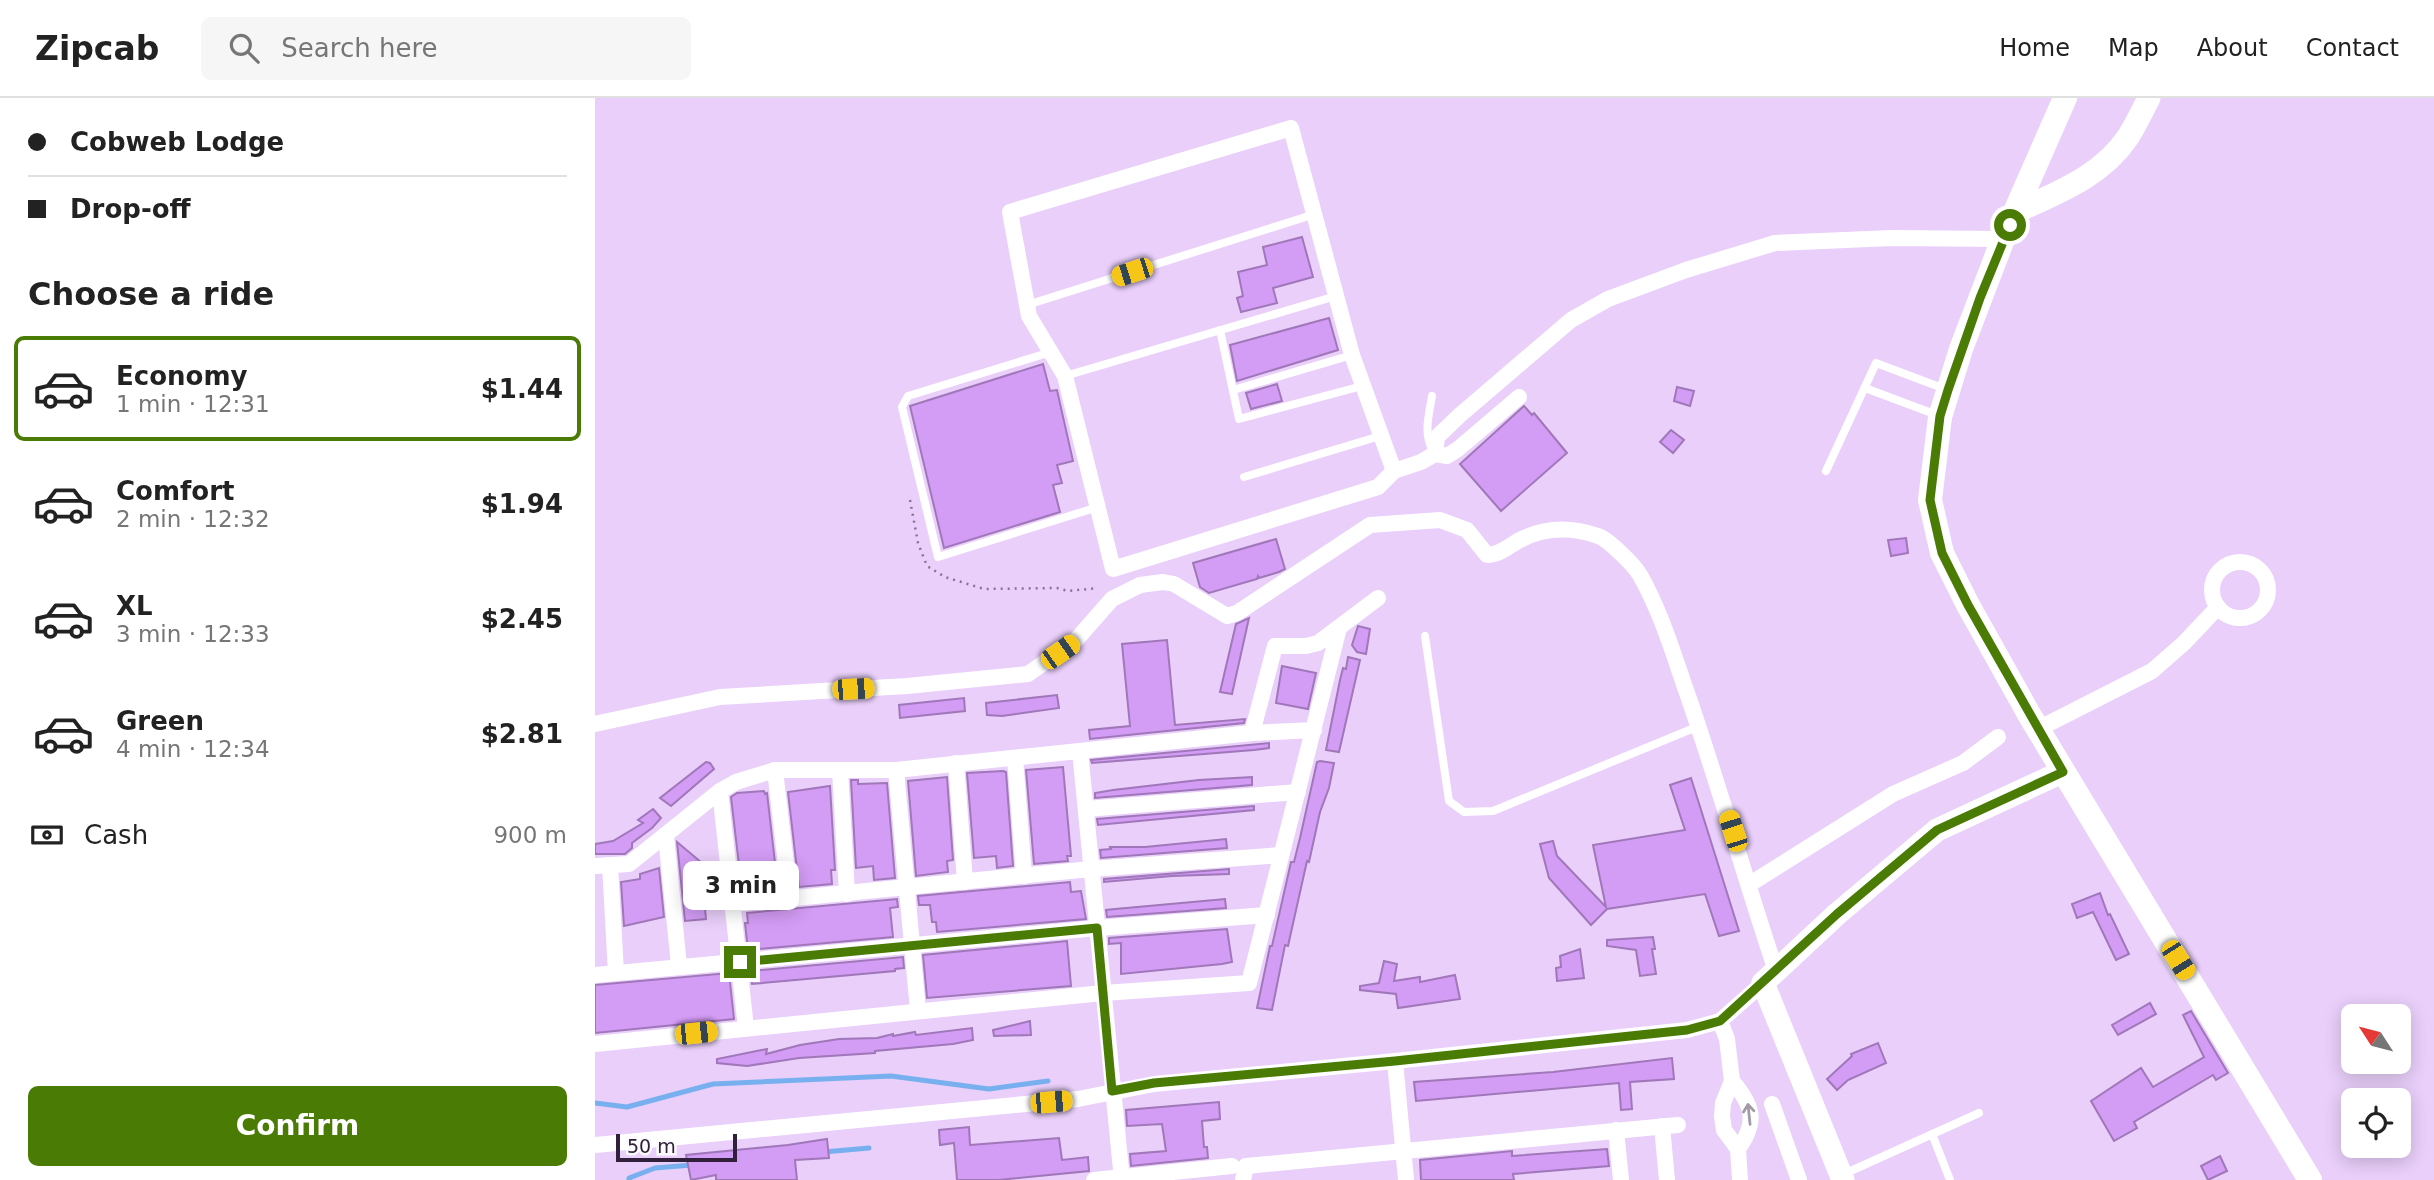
<!DOCTYPE html>
<html lang="en">
<head>
<meta charset="utf-8">
<style>
  body { margin:0; font-family:"DejaVu Sans",sans-serif; background:#f6f6f6; color:#222; height:100vh; display:flex; flex-direction:column; font-size:26px; white-space:nowrap }
  * { box-sizing:border-box; margin:0 }
  p { font-size:23px; color:#767676 }
  .icon { flex:none; width:38px; height:38px; fill:none; stroke:currentColor; stroke-width:2; stroke-linecap:round; stroke-linejoin:round }
  .map { position:relative; flex:1; overflow:hidden }
  .details { display:flex; flex-direction:column; background:#fff; width:595px }
  .details>* { flex:none }
  .hud { display:grid; align-content:center; height:154px; padding:0 28px; background:#fff }
  .needle { width:46px; rotate:306deg }
  .tools { position:absolute; left:1746px; top:906px; display:grid; gap:14px }
  .tools a { display:grid; place-items:center; width:70px; height:70px; border-radius:10px; background:#fff; box-shadow:0 4px 18px #0003; font-size:35px }
  .scale { position:absolute; left:21px; bottom:18px; width:121px; box-sizing:border-box; padding-left:7px; border:4px solid #31203c; border-top:0; font-size:19px; line-height:24px; white-space:nowrap; color:#31203c; -webkit-text-stroke:5px #fbfbfb; paint-order:stroke }
  .end { position:absolute; width:32px; height:32px; margin:-16px; border:9px solid #4a7b04; background:#fff; box-shadow:0 0 0 4px #fff }
  .from { border-radius:50% }
  .bubble { position:absolute; height:49px; border-radius:10px; background:#fff; box-shadow:0 4px 18px #0003; font-size:23px; font-weight:600; line-height:49px; text-align:center }
  .car { position:absolute; width:21px; height:42px; margin:-21px -10px; border-radius:9px; box-shadow:0 0 5px 2px #0007; background:linear-gradient(#f5c518 24%,#345 0 40%,#f5c518 0 76%,#345 0 86%,#f5c518 0) }
  .hud b { display:flex; align-items:center; gap:24px; height:66px; font-size:26px }
  .hud b+b { border-top:2px solid #e0e0e0 }
  .hud i { width:18px; height:18px; background:#222 }
  ul { padding:0; list-style:none }
  li { display:flex; align-items:center; gap:21px; height:105px; margin:0 14px 10px; padding:0 14px; border:4px solid transparent; border-radius:10px }
  li div { flex:1 }
  li b { display:block; font-size:26px }
  li em { font-style:normal; font-weight:600 }
  li.on { border-color:#4a7b04 }
  li>.icon { width:63px; height:63px; stroke-width:1.5 }
  h2 { padding:0 28px; font-size:32px; line-height:84px }
  .pay { display:flex; align-items:center; gap:18px; height:77px; padding:0 28px; font-size:26px }
  .pay p { margin-inline-start:auto }
  .primary-button { display:flex; gap:14px; margin-top:auto; padding:14px 28px }
  .primary-button a { flex:1; height:80px; border-radius:10px; background:#4a7b04; color:#fff; font-size:28px; font-weight:600; line-height:80px; text-align:center }
  header { display:flex; align-items:center; gap:42px; box-sizing:border-box; height:98px; padding:0 35px; background:#fff; border-bottom:2px solid #e0e0e0 }
  header strong { font-size:33px }
  nav { display:flex; gap:38px; margin-inline-start:auto; font-size:24px }
  .search { width:490px; height:63px; background:#f6f6f6; display:flex; align-items:center; gap:18px; box-sizing:border-box; padding:0 24px; border-radius:10px; color:#767676; font-size:26px }
  main { display:flex; flex:1; min-height:0 }
  .map>svg:first-child { display:block }
</style>
</head>
<body>
<header>
<strong>Zipcab</strong>
<div class="search"><svg class="icon" aria-label="search" viewBox="0 0 24 24"><circle cx="10" cy="10" r="6"/><path d="M15 15l6 6"/></svg>Search here</div>
<nav><a>Home</a><a>Map</a><a>About</a><a>Contact</a></nav>
</header>
<main>
<section class="details">
<div class="hud">
<b><i class="from"></i>Cobweb Lodge</b>
<b><i></i>Drop-off</b>
</div>
<h2>Choose a ride</h2>
<ul>
<li class="on"><svg class="icon" aria-label="car" viewBox="0 0 24 24"><path d="M5 17H2v-5l4-1 3-4h7l3 4 3 1v5h-3M9 17h6M6 11h13"/><circle cx="7" cy="17" r="2"/><circle cx="17" cy="17" r="2"/></svg><div><b>Economy</b><p>1 min · 12:31</p></div><em>$1.44</em></li>
<li><svg class="icon" aria-label="car" viewBox="0 0 24 24"><path d="M5 17H2v-5l4-1 3-4h7l3 4 3 1v5h-3M9 17h6M6 11h13"/><circle cx="7" cy="17" r="2"/><circle cx="17" cy="17" r="2"/></svg><div><b>Comfort</b><p>2 min · 12:32</p></div><em>$1.94</em></li>
<li><svg class="icon" aria-label="car" viewBox="0 0 24 24"><path d="M5 17H2v-5l4-1 3-4h7l3 4 3 1v5h-3M9 17h6M6 11h13"/><circle cx="7" cy="17" r="2"/><circle cx="17" cy="17" r="2"/></svg><div><b>XL</b><p>3 min · 12:33</p></div><em>$2.45</em></li>
<li><svg class="icon" aria-label="car" viewBox="0 0 24 24"><path d="M5 17H2v-5l4-1 3-4h7l3 4 3 1v5h-3M9 17h6M6 11h13"/><circle cx="7" cy="17" r="2"/><circle cx="17" cy="17" r="2"/></svg><div><b>Green</b><p>4 min · 12:34</p></div><em>$2.81</em></li>
</ul>
<div class="pay"><svg class="icon" aria-label="cash" viewBox="0 0 24 24"><path d="M3 7h18v10H3z"/><circle cx="12" cy="12" r="2"/></svg>Cash<p>900 m</p></div>
<div class="primary-button"><a>Confirm</a></div>
</section>
<div class="map">
<svg width="1839" height="1082" viewBox="0 0 1839 1082">
  <rect width="100%" height="100%" fill="#e9cffa"/>
  <g fill="none" stroke-linecap="round" stroke-linejoin="round">
    <g stroke="#78b0ef" stroke-width="5">
      <path d="M0,1005L32,1009L118,986L296,978L394,991L453,983"/>
      <path d="M229,1054L274,1050"/>
      <path d="M34,1082V1080L60,1070L97,1067"/>
    </g>
  </g>
  <g fill="#d39cf5" stroke="#a077b9" stroke-width="2">
    <path d="M707,139L718,179L678,190L682,205L646,214L642,200L648,198L643,174L672,167L668,149Z"/>
    <path d="M734,220L743,252L642,283L635,247Z"/>
    <path d="M448,266L455,293L462,292L478,363L462,367L467,385L458,387L465,414L349,450L315,308Z"/>
    <path d="M682,286L687,303L656,311L651,295Z"/>
    <path d="M1082,289L1099,293L1095,308L1079,303Z"/>
    <path d="M929,308L937,317L939,315L972,355L906,413L865,366Z"/>
    <path d="M1076,332L1089,342L1078,355L1065,344Z"/>
    <path d="M1311,440L1313,455L1296,458L1293,442Z"/>
    <path d="M681,441L690,471L684,474L664,480L663,478L662,481L614,495L605,489L598,465Z"/>
    <path d="M654,520L637,596L625,594L641,526Z"/>
    <path d="M763,528L775,531L771,556L762,554L757,547Z"/>
    <path d="M572,542L580,627L650,621L649,625L495,641L494,632L535,628L527,546Z"/>
    <path d="M753,559L765,562L744,654L731,652L745,582L748,570L751,571Z"/>
    <path d="M687,568L721,575L713,611L681,605Z"/>
    <path d="M462,597L464,610L407,618L392,617L391,605Z"/>
    <path d="M369,600L370,613L305,620L304,607Z"/>
    <path d="M674,645V650L659,652L497,665L496,662Z"/>
    <path d="M725,663L739,665L734,690L725,714L714,764L712,763L693,848L690,847L677,912L662,910L675,848H677L696,764H699L705,740L722,664Z"/>
    <path d="M111,664L115,665L119,671L76,708L65,700Z"/>
    <path d="M468,669L476,758H472L473,763L439,766L431,672Z"/>
    <path d="M408,673L411,674L418,768L402,770L401,758L379,760L372,675Z"/>
    <path d="M352,679L358,762L352,763L353,774L321,778L313,683Z"/>
    <path d="M657,679V687L500,700V695L518,692L604,682Z"/>
    <path d="M1096,680L1144,833L1124,838L1110,796L1012,811L996,827L954,780L945,746L958,743L962,758L1011,809L998,747L1090,732L1075,687Z"/>
    <path d="M256,682H263V686L292,685L300,780L279,782L278,768L261,770Z"/>
    <path d="M235,688L240,772H236L237,786L204,789L193,694Z"/>
    <path d="M169,693L170,696L172,695L183,791L150,794L149,784H146L136,699L142,695Z"/>
    <path d="M659,708V712L503,727L502,721Z"/>
    <path d="M58,711L66,720L57,730L37,745V750L30,756H0V746L18,743L48,725L43,722Z"/>
    <path d="M631,741L632,750L506,760L505,752L516,751L515,749H550Z"/>
    <path d="M82,744L107,765L108,770H113L114,790L108,791L111,821L90,823Z"/>
    <path d="M64,770L69,819L29,828L26,784L45,781V776Z"/>
    <path d="M634,771V776L577,778L509,784V781Z"/>
    <path d="M475,784L476,794L486,793L491,821L342,834L341,824H337L335,807H324L323,798Z"/>
    <path d="M1505,795L1513,817L1515,816L1534,856L1521,862L1498,814L1482,820L1477,806Z"/>
    <path d="M302,801L303,809L295,810L298,839L153,852L150,825H153L152,815Z"/>
    <path d="M630,801L631,810L512,819L511,812L520,811Z"/>
    <path d="M632,831L637,864L627,866L526,876V845L514,846V840Z"/>
    <path d="M1058,839L1060,851H1057L1061,876L1045,878L1041,852L1012,848V842Z"/>
    <path d="M472,843L476,888L332,900L328,857Z"/>
    <path d="M985,851L989,880L962,883L961,870L966,869L965,858Z"/>
    <path d="M308,859L309,870L300,871V873L157,886L155,873Z"/>
    <path d="M789,863L802,866L799,883L825,879V884L860,877L865,901L803,910L801,896L765,892V888L784,885Z"/>
    <path d="M134,875L139,921L0,935V887Z"/>
    <path d="M1555,905L1561,916L1523,937L1517,927Z"/>
    <path d="M1596,913L1633,975L1621,982L1618,977L1539,1024L1542,1030L1519,1043L1496,1003L1546,970L1558,989L1609,959L1588,917Z"/>
    <path d="M435,923L436,937L399,938L398,932Z"/>
    <path d="M377,930L378,942L358,946L280,953V955L204,960L152,968L122,965V961L172,951L171,956L205,947L244,941L282,940L298,936V938L320,934L321,937Z"/>
    <path d="M1283,945L1291,965L1253,982L1242,992L1232,981L1257,958L1256,956Z"/>
    <path d="M1077,960L1079,981L1035,984L1037,1011L1026,1012L1024,985L821,1003L819,984L958,974Z"/>
    <path d="M624,1004L625,1021L607,1023L609,1049H612L613,1060L536,1068L535,1056L571,1053L567,1026L532,1028L531,1012Z"/>
    <path d="M374,1029L375,1047L464,1040L467,1062L493,1059L494,1073L404,1082H362L359,1045L345,1047L344,1032Z"/>
    <path d="M232,1041L234,1060L200,1062L202,1082H121V1077L96,1082L91,1057L193,1047Z"/>
    <path d="M1012,1051L1014,1068L918,1076L919,1082H826L825,1062L917,1053V1058Z"/>
    <path d="M1625,1058L1632,1073L1613,1082L1606,1068Z"/>
  </g>
  <g fill="none" stroke-linecap="round" stroke-linejoin="round">
    <path stroke="#877294" stroke-width="2.5" stroke-dasharray="2 5" stroke-linecap="butt" d="M315,402L323,445L332,468L350,479L389,491L462,490L473,493L503,490"/>
    <g stroke="#fff" stroke-width="8">
      <path d="M432,207L720,116"/>
      <path d="M625,232L644,321L767,288"/>
      <path d="M456,254L313,298L307,309L343,459L503,409"/>
      <path d="M470,278L741,198"/>
      <path d="M1270,290L1342,317"/>
      <path d="M638,292L757,257"/>
      <path d="M837,298C834,317 828,335 838,353"/>
      <path d="M1231,373L1281,265L1350,291"/>
      <path d="M649,379L785,338"/>
      <path d="M830,538L854,703L869,714L898,713L1104,628"/>
      <path d="M1337,1036L1355,1082"/>
      <path d="M1249,1076L1384,1015"/>
    </g>
    <g stroke="#fff" stroke-width="16">
      <path d="M840,356L842,339L865,317L976,222L1013,201L1091,172L1180,145L1297,140L1408,141"/>
      <path d="M799,373L757,257L696,30L415,114L434,218L470,278L518,471L783,389L799,373L826,364L840,356L852,358L863,351L924,299"/>
      <circle cx="1645" cy="492" r="28"/>
      <path d="M0,626L125,599L312,588L433,576L481,542L517,501L545,487L568,484L579,486L632,518L642,515L775,427L845,422L872,432L892,457C905,457 915,447 925,442C950,429 977,429 1003,438C1013,441 1039,467 1045,477C1066,514 1078,555 1092,595C1124,687 1150,781 1181,873"/>
      <path d="M1443,631L1557,573L1589,545L1623,509"/>
      <path d="M657,635L680,548H711L723,545L783,500"/>
      <path d="M485,653L527,1082"/>
      <path d="M420,660L429,778"/>
      <path d="M361,665L370,784"/>
      <path d="M180,672L195,801"/>
      <path d="M245,672L252,796"/>
      <path d="M301,672L323,913"/>
      <path d="M125,693L151,930"/>
      <path d="M491,711L703,694"/>
      <path d="M71,738L84,868"/>
      <path d="M15,767L21,875"/>
      <path d="M0,768L34,766L125,693L141,684L180,672H301L657,635L719,632"/>
      <path d="M1155,786L1298,696L1368,665L1403,639"/>
      <path d="M138,806L496,771L686,757"/>
      <path d="M0,877L502,830L672,817"/>
      <path d="M1125,923L1132,941L1137,983L1128,1005L1127,1018L1129,1032L1143,1051L1145,1082"/>
      <path d="M0,946L508,895L654,885L744,530"/>
      <path d="M800,963L811,1082"/>
      <path d="M1137,983C1158,1007 1163,1024 1143,1051"/>
      <path d="M1177,1006L1204,1082"/>
      <path d="M1067,1028L1072,1082"/>
      <path d="M1021,1032L1026,1082"/>
      <path d="M0,1047L483,1001L559,986L800,963L1092,932L1125,923L1168,885"/>
      <path d="M499,1082L637,1068"/>
      <path d="M648,1082L651,1068L1083,1027"/>
    </g>
    <g stroke="#fff" stroke-width="23">
      <path d="M1421,114C1463,94 1506,79 1533,39C1541,27 1547,13 1554,0"/>
      <path d="M1248,1082L1168,885L1242,816L1342,732L1467,674"/>
    </g>
    <path stroke="#fff" stroke-width="24" d="M1470,0L1408,141L1366,251L1345,319L1335,402L1347,455L1373,507L1435,618L1715,1082"/>
  </g>
  <defs><path id="oneway-shaft" d="M-6 0H5M1.5-3L5.5 0L1.5 3" fill="none" stroke-width="1.6" stroke-linecap="round" stroke-linejoin="round" transform="scale(1.75)"/></defs>
  <use stroke="#a29ba7" href="#oneway-shaft" transform="translate(1154 1016) rotate(-96)"/>
  <g fill="none" stroke-linecap="round" stroke-linejoin="round">
    <path stroke="#4a7b04" stroke-width="9" d="M145,864L502,830L517,993L559,985L800,963L1092,932L1125,923L1242,816L1342,732L1468,674L1373,507L1347,455L1335,402L1345,318L1353,292L1385,200L1415,127"/>
  </g>
</svg>
<div class="tools">
<a><svg class="needle" viewBox="-14 -14 28 28"><path d="M0-13l5 13h-10z" fill="#e53935"/><path d="M0 13l5-13h-10z" fill="#767676"/></svg></a>
<a><svg class="icon" aria-label="locate" viewBox="0 0 24 24"><circle cx="12" cy="12" r="6"/><path d="M12 2v4M12 18v4M2 12h4M18 12h4"/></svg></a>
</div>
<div class="scale">50 m</div>
<i class="end from" style="left:1415px;top:127px"></i>
<i class="end" style="left:145px;top:864px"></i>
<div class="bubble" style="left:88px;top:763px;width:116px">3 min</div>
<i class="car" style="left:537px;top:174px;rotate:252deg"></i>
<i class="car" style="left:465px;top:554px;rotate:55deg"></i>
<i class="car" style="left:258px;top:591px;rotate:87deg"></i>
<i class="car" style="left:1138px;top:733px;rotate:342deg"></i>
<i class="car" style="left:1583px;top:862px;rotate:148deg"></i>
<i class="car" style="left:101px;top:935px;rotate:84deg"></i>
<i class="car" style="left:456px;top:1004px;rotate:85deg"></i>
</div>
</main>
</body>
</html>
